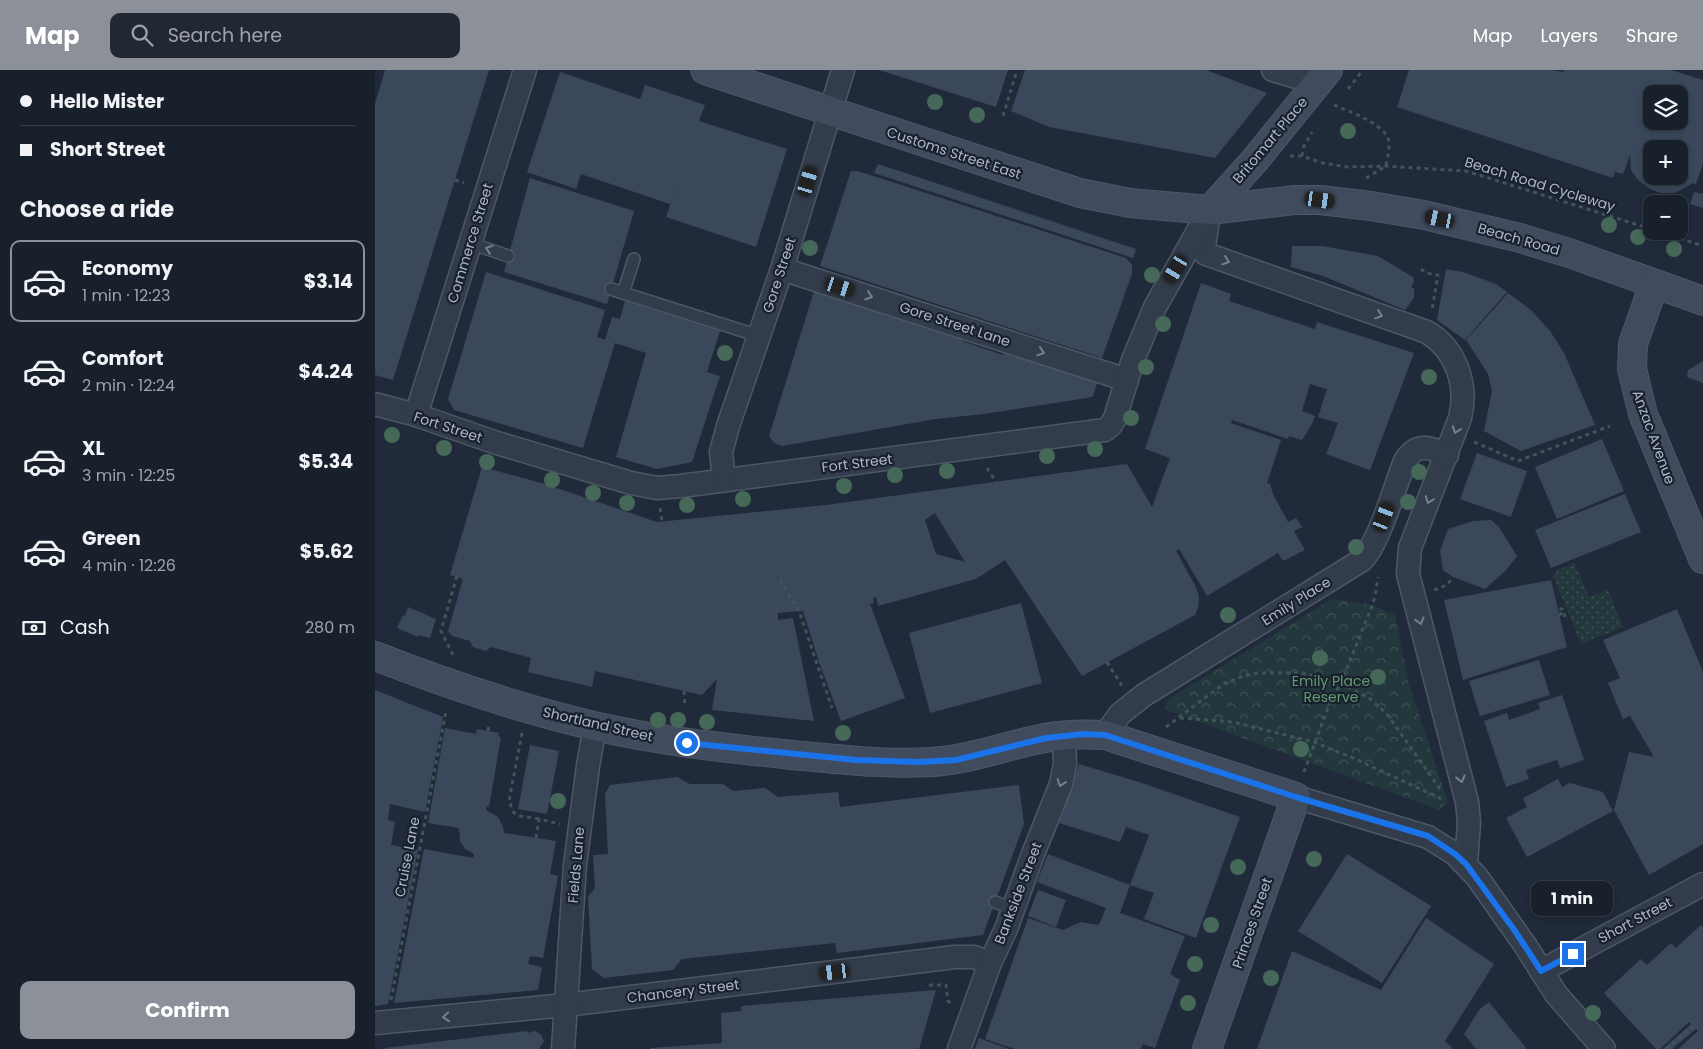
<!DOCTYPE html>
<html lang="en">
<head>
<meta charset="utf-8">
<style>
  body { margin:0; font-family:Poppins,sans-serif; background:#212834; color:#f1f3f6; height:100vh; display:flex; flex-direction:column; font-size:19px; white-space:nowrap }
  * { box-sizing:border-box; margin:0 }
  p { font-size:16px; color:#9fa3a9 }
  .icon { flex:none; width:28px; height:28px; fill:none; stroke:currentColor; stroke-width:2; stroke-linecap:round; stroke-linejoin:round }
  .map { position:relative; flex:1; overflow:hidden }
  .side { display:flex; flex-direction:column; background:#18202c; width:375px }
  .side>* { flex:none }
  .hud { display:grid; align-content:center; height:110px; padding:0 20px; background:#18202c }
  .fabs { position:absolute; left:1268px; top:15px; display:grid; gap:10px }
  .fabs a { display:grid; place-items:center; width:45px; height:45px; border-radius:10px; background:#18202c; box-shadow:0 2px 8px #0003,0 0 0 1px #363e48; font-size:25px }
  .end { position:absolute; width:22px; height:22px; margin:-11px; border:6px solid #1a73e8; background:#fff; box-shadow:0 0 0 2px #fff }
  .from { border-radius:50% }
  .bubble { position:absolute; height:35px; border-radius:10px; background:#18202c; box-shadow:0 2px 8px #0003,0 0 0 1px #363e48; font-size:16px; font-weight:700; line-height:35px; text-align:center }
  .car { position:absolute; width:15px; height:30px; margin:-15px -8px; border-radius:6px; box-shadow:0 0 4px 1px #0007; background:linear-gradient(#222 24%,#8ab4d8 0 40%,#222 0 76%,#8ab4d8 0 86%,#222 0) }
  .hud b { display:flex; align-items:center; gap:18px; height:48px; font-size:19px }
  .hud b+b { border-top:1px solid #363e48 }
  .hud i { width:12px; height:12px; background:#f1f3f6 }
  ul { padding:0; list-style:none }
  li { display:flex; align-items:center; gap:15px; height:82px; margin:0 10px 8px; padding:0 10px; border:2px solid transparent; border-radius:10px }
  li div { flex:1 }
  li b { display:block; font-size:19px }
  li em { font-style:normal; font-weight:700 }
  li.selected { border-color:#8c9099 }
  li>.icon { width:45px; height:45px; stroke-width:1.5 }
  h2 { padding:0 20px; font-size:22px; line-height:60px }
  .pay { display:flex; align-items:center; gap:12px; height:55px; padding:0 20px; font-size:19px }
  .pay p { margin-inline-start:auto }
  .primary-button { display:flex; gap:10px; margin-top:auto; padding:10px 20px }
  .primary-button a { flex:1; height:58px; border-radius:10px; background:#8c9099; color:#fff; font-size:20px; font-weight:700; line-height:58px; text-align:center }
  header { display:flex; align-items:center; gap:30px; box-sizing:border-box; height:70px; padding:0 25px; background:#8c9099; color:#fff }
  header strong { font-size:24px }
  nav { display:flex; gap:28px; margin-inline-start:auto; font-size:18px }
  .search { width:350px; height:45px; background:#212834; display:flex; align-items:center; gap:12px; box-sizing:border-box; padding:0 18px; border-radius:10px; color:#9fa3a9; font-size:19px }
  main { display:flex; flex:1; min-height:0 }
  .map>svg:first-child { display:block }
</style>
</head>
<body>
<header>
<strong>Map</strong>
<div class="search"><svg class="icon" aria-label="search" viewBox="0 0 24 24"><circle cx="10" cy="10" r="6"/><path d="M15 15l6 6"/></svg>Search here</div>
<nav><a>Map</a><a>Layers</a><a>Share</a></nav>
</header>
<main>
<section class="side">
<div class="hud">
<b><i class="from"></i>Hello Mister</b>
<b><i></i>Short Street</b>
</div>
<h2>Choose a ride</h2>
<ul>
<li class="selected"><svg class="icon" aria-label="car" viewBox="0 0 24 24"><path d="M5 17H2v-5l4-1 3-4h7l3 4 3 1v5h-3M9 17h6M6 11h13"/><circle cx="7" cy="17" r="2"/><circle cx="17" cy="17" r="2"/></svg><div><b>Economy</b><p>1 min · 12:23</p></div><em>$3.14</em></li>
<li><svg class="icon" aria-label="car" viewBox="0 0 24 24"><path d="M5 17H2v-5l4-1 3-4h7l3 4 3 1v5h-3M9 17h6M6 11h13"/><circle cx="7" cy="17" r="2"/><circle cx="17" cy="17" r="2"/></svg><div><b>Comfort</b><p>2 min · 12:24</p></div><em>$4.24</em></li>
<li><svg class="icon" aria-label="car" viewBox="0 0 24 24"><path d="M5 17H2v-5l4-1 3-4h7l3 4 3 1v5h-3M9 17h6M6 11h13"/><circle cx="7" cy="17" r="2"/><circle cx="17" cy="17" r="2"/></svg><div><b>XL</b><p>3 min · 12:25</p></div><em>$5.34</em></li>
<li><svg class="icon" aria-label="car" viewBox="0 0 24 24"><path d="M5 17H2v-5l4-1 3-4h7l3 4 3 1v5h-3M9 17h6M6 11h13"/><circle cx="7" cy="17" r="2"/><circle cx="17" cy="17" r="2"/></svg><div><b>Green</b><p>4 min · 12:26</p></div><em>$5.62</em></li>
</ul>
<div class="pay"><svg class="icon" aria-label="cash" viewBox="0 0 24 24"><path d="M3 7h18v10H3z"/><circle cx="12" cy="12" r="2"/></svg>Cash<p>280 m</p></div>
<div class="primary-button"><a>Confirm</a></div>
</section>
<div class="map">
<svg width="1328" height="979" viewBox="0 0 1328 979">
  <defs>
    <pattern id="grass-dots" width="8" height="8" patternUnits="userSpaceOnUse" patternTransform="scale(1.25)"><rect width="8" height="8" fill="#22383c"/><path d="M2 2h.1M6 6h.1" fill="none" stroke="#405357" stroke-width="1.8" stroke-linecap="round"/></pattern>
    <pattern id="forest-crowns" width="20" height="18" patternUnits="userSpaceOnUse" patternTransform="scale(1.25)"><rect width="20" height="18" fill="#22383c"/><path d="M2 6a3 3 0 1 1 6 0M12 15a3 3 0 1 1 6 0" fill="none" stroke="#405357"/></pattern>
  </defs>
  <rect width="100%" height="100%" fill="#202a3b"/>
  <path fill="url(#grass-dots)" d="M1200,493L1214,527L1233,520L1248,557L1206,574L1178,506L1182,500Z"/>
  <path fill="url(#forest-crowns)" d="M957,529L994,534L1020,545L1033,611L1073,732L1064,740L789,639L794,629Z"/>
  <g fill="#3b485b" fill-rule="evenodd">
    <path d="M10,0H114L18,310L0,305V34Z"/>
    <path d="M504,0H633L621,37Z"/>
    <path d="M650,0H831L892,23L840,88L674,57L636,41Z"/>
    <path d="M1034,0H1177L1188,2L1189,0H1296L1328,10V93L1321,114L1318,113L1306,120L1299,123H1286L1275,119L1263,110L1256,100L1255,85L1248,104L1240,102L1238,108L1022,37ZM1276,24H1304V51H1276ZM1276,79H1304V106H1276Z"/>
    <path d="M185,2L265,29L270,15L330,35L324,51L412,79L381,177L291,147L306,101L295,134L206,104L201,119L152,102Z"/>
    <path d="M503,94L761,179L758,188L499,103Z"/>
    <path d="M476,101H482L505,108L751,188L757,195V204L727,288L445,196Z"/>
    <path d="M155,108L259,141L232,234L129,202Z"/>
    <path d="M1319,122L1328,124V138L1315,134Z"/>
    <path d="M917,176H947L1003,186L1038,207L1039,211L1036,218H1039V228L1030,240L948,206L916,197Z"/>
    <path d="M1071,199L1088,202L1121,214L1132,222L1090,270L1062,250Z"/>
    <path d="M111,202L230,240L222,267L230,270L237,247L245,249L250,231L345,261L332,302L345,306L317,392L282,399L241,387L271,283L240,273L208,378L79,340L73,329Z"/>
    <path d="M826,213L856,224L854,231L940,259L942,252L1039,283L995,400L951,384L963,353L943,347L952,319L935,314L927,341L940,346L937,354L927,370L914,366L913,369L857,350L856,353L906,370L892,413L895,414L898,424L913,452L921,448L927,457L919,461L930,480L908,491L903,483L832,526L804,479L801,481L821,517L824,527L823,538L820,545L707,606L630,490L601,509L503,536L501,527L498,528L499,533L495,534L530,628L466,651L444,592L428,541L403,543V550L418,548L439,651L337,640L342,609L327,625L220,601L217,617L153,602L156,588L116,577L111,581L98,577L95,571L77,566L73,561L88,509L75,505L107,397L170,414L282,452L451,435L752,394L777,437L795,388L770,379ZM560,443L590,492L561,484L550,450Z"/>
    <path d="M440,218L589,266L587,271L628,285L630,278L724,307L718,326L712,328L609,344L561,349L407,376L399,373L394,366Z"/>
    <path d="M1133,223L1156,240L1175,261L1189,283L1220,355L1146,381L1109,361L1117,321L1113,304L1091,270Z"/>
    <path d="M1328,291V313L1312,307L1313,300Z"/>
    <path d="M1227,369L1249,421L1182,449L1160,397Z"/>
    <path d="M1102,383L1152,401L1136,447L1085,429Z"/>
    <path d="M1250,424L1266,462L1176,498L1160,460Z"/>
    <path d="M1116,450L1124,457L1142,486L1131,500L1110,519L1078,507L1068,500L1065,481L1073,459L1098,451Z"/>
    <path d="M1176,510L1192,577L1088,610L1069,530Z"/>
    <path d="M646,533L667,613L555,643L534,563Z"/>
    <path d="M33,537L61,549L55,568L44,565L43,567L22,558L28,545L30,546Z"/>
    <path d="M1302,539L1328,602V774L1274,805L1239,740L1254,682L1279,687L1255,646L1248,649L1233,613L1245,608L1228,570Z"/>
    <path d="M1164,590L1175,625L1105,646L1094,611Z"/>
    <path d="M0,620L68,647L50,742L15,734L13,750L20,752L16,775L43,780L13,934L0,936Z"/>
    <path d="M1187,625L1209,690L1185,698L1182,690L1151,700L1154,709L1131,717L1109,651L1132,643L1134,650L1165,639L1163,633Z"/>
    <path d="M70,658L101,664L102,659L124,663L123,666L126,667L114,737L112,736L111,740L123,747L128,757L129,763L181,771L175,804L183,806L168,888L155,886L153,894L167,897L163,920L19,933L49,779L98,788L99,784L90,779L85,771L84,758L53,753Z"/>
    <path d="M155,675L184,681L172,744L143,739Z"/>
    <path d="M704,694L767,713L865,747L821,868L769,849L779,823L755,815L774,765L751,757L745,772L684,753Z"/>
    <path d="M302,707L315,714H348L358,721L390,718L403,727L463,722L465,737L644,715L649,754L608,865L462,883L460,873L307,889L298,900L229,908L217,899L213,827L220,818L218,785L233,784L230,724L235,715Z"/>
    <path d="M1183,709L1187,717L1195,713L1228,722L1238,741L1152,787L1131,748L1152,737L1148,728Z"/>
    <path d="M673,784L755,815L745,843L810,866L795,904L805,910L780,978L768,974L766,979H640L610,969L653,848L688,860L706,852L724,855L731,838L662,812Z"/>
    <path d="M972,784L1056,836L1007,913L923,861Z"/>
    <path d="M663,820L691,830L681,857L653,846Z"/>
    <path d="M1051,848L1119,894L1070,971L1078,979H882L917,881L1006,920Z"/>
    <path d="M1326,855L1328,858V979H1303L1323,961L1321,959L1297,979H1288L1316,954L1314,952L1285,979H1281L1229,923L1266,889L1272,895L1296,873L1301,878Z"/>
    <path d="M561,920L544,979H275V978L347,973L346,943L366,941V936Z"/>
    <path d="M1114,932L1152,979H1101L1089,964L1104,940Z"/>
    <path d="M152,961V963L161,961L166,965L169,971L164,979H10V978Z"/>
    <path d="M604,968L634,979H600Z"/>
  </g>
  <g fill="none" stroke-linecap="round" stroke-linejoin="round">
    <g stroke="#4e5765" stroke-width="14">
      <g id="lane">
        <path d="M95,173L133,186"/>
        <path d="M259,189L248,223L384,266"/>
        <path d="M236,219L248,223"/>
        <path d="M620,832L638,839"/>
      </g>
    </g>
    <g stroke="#4e5765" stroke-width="25">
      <g id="street">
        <path d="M898,0L942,13"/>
        <path d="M833,150L829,177L831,184L1052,262C1082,280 1093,316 1085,348L1035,478L1033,504L1092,732L1094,752L1091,794"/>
        <path d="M407,199L752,310"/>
        <path d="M0,334L41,345L122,373L256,413L282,418L306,416L730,360L736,355L740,348L758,290L780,237L835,140"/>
        <path d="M41,345L150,0"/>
        <path d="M349,410L346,382L353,356L407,199L468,0"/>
        <path d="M730,665L745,644L769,625L987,490C1004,473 1020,416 1030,391C1042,372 1054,377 1072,385"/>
        <path d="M921,727L1053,767L1080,784L1102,807L1150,875L1181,924L1229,979"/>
        <path d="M1166,901L1328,814"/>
        <path d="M0,953L191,935L580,887H599L615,893"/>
        <path d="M188,979L200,795L213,696L220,656"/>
        <path d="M584,979L615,893L631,859L658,784L686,714L690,694L689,665"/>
      </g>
    </g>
    <g stroke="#4e5765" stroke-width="30">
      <g id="secondary">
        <path d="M330,0L705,123L755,133L835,140L920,130H945L996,136L1049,145L1145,168L1194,183L1328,231"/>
        <path d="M835,140L880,90L953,0"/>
        <path d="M1279,214L1258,274L1257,299L1268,344L1328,489"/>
        <path d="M0,586C71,614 144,638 219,656C284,671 351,678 417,685C463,689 510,695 556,692C595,690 632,675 670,668C690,664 710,664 730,665L921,727L832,979"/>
      </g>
    </g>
    <g stroke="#3f5559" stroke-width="3" stroke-dasharray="4 4" stroke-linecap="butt">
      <path d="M973,19L988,0"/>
      <path d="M959,35C975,42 1005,52 1013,68C1016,76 1012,88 1011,96L988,110"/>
      <path d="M628,46L642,0"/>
      <path d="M915,86H927L948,93L972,97L1011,96L1091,101L1276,159"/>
      <path d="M927,86L929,76L937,62"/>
      <path d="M80,110L89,113"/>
      <path d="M1282,161L1328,176"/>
      <path d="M1046,199L1051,203L1063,205L1057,240"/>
      <path d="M1099,372L1143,391L1235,356"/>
      <path d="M612,398L621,412"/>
      <path d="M285,438L287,452"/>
      <path d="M405,510L424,541L457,638"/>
      <path d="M1059,520L1072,515L1078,507"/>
      <path d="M1184,545L1186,544L1184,539H1188L1191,551"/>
      <path d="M78,585L66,561L82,506"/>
      <path d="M732,592L747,616"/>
      <path d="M309,621L310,637"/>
      <path d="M805,648L858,652L939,672L976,687L1069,730"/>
      <path d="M791,657L850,613L869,606L883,603H927L966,613L994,628L1012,644L1065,719"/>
      <path d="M113,661L114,654"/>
      <path d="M147,663L134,731L139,743L145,746L164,749"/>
      <path d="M929,702L955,632L966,613L997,536L1000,526L1003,507"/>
      <path d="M161,768L164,749L185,754"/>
      <path d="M554,915H571L573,931L577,934"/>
      <path d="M16,930L71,641"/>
      <path d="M1291,979L1318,957"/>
    </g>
    <use href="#lane" stroke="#333c4b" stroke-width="11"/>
    <use href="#street" stroke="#333c4b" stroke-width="22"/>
    <use href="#secondary" stroke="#414b5e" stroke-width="28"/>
  </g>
  <g fill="#456859">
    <circle cx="560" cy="32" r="8"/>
    <circle cx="602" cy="45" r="8"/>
    <circle cx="973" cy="61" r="8"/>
    <circle cx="1234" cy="155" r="8"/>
    <circle cx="1263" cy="167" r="8"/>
    <circle cx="435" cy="178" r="8"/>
    <circle cx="1299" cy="179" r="8"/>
    <circle cx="777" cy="205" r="8"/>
    <circle cx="788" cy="254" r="8"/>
    <circle cx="350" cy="283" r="8"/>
    <circle cx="771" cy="297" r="8"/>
    <circle cx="1054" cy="307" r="8"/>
    <circle cx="756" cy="348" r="8"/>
    <circle cx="17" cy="365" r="8"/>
    <circle cx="69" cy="378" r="8"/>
    <circle cx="720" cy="379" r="8"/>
    <circle cx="672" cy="386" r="8"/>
    <circle cx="112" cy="392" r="8"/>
    <circle cx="572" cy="401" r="8"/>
    <circle cx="1044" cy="402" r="8"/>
    <circle cx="520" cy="405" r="8"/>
    <circle cx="177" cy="410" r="8"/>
    <circle cx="469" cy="416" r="8"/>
    <circle cx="218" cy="423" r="8"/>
    <circle cx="368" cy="429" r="8"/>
    <circle cx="1033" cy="432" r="8"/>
    <circle cx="252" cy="433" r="8"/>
    <circle cx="312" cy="435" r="8"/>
    <circle cx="981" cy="477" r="8"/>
    <circle cx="853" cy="545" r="8"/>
    <circle cx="945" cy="588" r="8"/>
    <circle cx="1003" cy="607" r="8"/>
    <circle cx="283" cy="650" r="8"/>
    <circle cx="303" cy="650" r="8"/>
    <circle cx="332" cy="652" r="8"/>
    <circle cx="468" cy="663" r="8"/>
    <circle cx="926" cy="679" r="8"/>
    <circle cx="183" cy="731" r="8"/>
    <circle cx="939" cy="789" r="8"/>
    <circle cx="863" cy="797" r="8"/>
    <circle cx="836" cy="855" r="8"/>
    <circle cx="820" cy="894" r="8"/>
    <circle cx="896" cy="908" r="8"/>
    <circle cx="813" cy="933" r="8"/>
    <circle cx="1218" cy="943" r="8"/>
  </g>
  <defs><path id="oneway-chevron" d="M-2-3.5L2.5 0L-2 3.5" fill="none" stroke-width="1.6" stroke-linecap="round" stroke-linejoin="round" transform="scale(1.25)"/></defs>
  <g stroke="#77808f">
    <use href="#oneway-chevron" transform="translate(114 179) rotate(-162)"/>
    <use href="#oneway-chevron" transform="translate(851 191) rotate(19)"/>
    <use href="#oneway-chevron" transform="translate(494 226) rotate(18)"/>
    <use href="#oneway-chevron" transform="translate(1004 245) rotate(19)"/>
    <use href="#oneway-chevron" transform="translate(666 282) rotate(18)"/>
    <use href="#oneway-chevron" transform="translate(1081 360) rotate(110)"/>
    <use href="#oneway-chevron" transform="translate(1054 430) rotate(111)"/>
    <use href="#oneway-chevron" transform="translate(1045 551) rotate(75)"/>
    <use href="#oneway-chevron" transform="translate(1086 709) rotate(76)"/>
    <use href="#oneway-chevron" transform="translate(686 713) rotate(109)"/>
    <use href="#oneway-chevron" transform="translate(71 947) rotate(175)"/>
  </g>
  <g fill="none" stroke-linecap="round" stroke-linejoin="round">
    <path stroke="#1a73e8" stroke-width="6" d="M312,673L481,690L544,692L581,690L671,668L708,664L730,665L921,727L1053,766L1080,784L1091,794L1140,861L1166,901L1198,884"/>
  </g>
  <g text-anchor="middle" stroke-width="4.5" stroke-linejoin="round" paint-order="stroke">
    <g font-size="14" fill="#aeb7c7" stroke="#19212f">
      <text transform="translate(895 70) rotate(-50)" y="5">Britomart Place</text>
      <text transform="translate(579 83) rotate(18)" y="5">Customs Street East</text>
      <text transform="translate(1165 114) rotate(17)" y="5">Beach Road Cycleway</text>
      <text transform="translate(1144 169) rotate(16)" y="5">Beach Road</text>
      <text transform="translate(95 173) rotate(-73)" y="5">Commerce Street</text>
      <text transform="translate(404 205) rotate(-72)" y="5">Gore Street</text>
      <text transform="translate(580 254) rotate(18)" y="5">Gore Street Lane</text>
      <text transform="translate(73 357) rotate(18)" y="5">Fort Street</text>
      <text transform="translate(1279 367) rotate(70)" y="5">Anzac Avenue</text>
      <text transform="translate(482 393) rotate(-7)" y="5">Fort Street</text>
      <text transform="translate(921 531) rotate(-32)" y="5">Emily Place</text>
      <text transform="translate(223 654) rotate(13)" y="5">Shortland Street</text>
      <text transform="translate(32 787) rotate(-79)" y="5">Cruise Lane</text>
      <text transform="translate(201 795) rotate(-85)" y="5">Fields Lane</text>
      <text transform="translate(643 823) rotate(-69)" y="5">Bankside Street</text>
      <text transform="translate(1260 850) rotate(-28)" y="5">Short Street</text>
      <text transform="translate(877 853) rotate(-71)" y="5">Princes Street</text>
      <text transform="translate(308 921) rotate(-7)" y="5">Chancery Street</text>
    </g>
    <g font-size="14" fill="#649a72" stroke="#19212f">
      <text x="956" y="616">Emily Place<tspan x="956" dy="16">Reserve</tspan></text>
    </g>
  </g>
</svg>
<div class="fabs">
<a><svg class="icon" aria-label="layers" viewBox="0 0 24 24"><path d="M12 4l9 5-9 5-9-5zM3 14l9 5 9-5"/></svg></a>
<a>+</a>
<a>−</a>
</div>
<i class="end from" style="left:312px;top:673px"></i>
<i class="end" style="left:1198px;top:884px"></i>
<div class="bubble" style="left:1156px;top:811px;width:82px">1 min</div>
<i class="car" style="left:433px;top:111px;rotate:17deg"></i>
<i class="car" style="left:945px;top:130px;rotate:98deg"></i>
<i class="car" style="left:1065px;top:149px;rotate:282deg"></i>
<i class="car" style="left:801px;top:199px;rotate:211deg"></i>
<i class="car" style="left:465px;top:217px;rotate:108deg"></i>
<i class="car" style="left:1009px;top:447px;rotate:21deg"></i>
<i class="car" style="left:460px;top:902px;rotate:263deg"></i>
</div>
</main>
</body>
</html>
